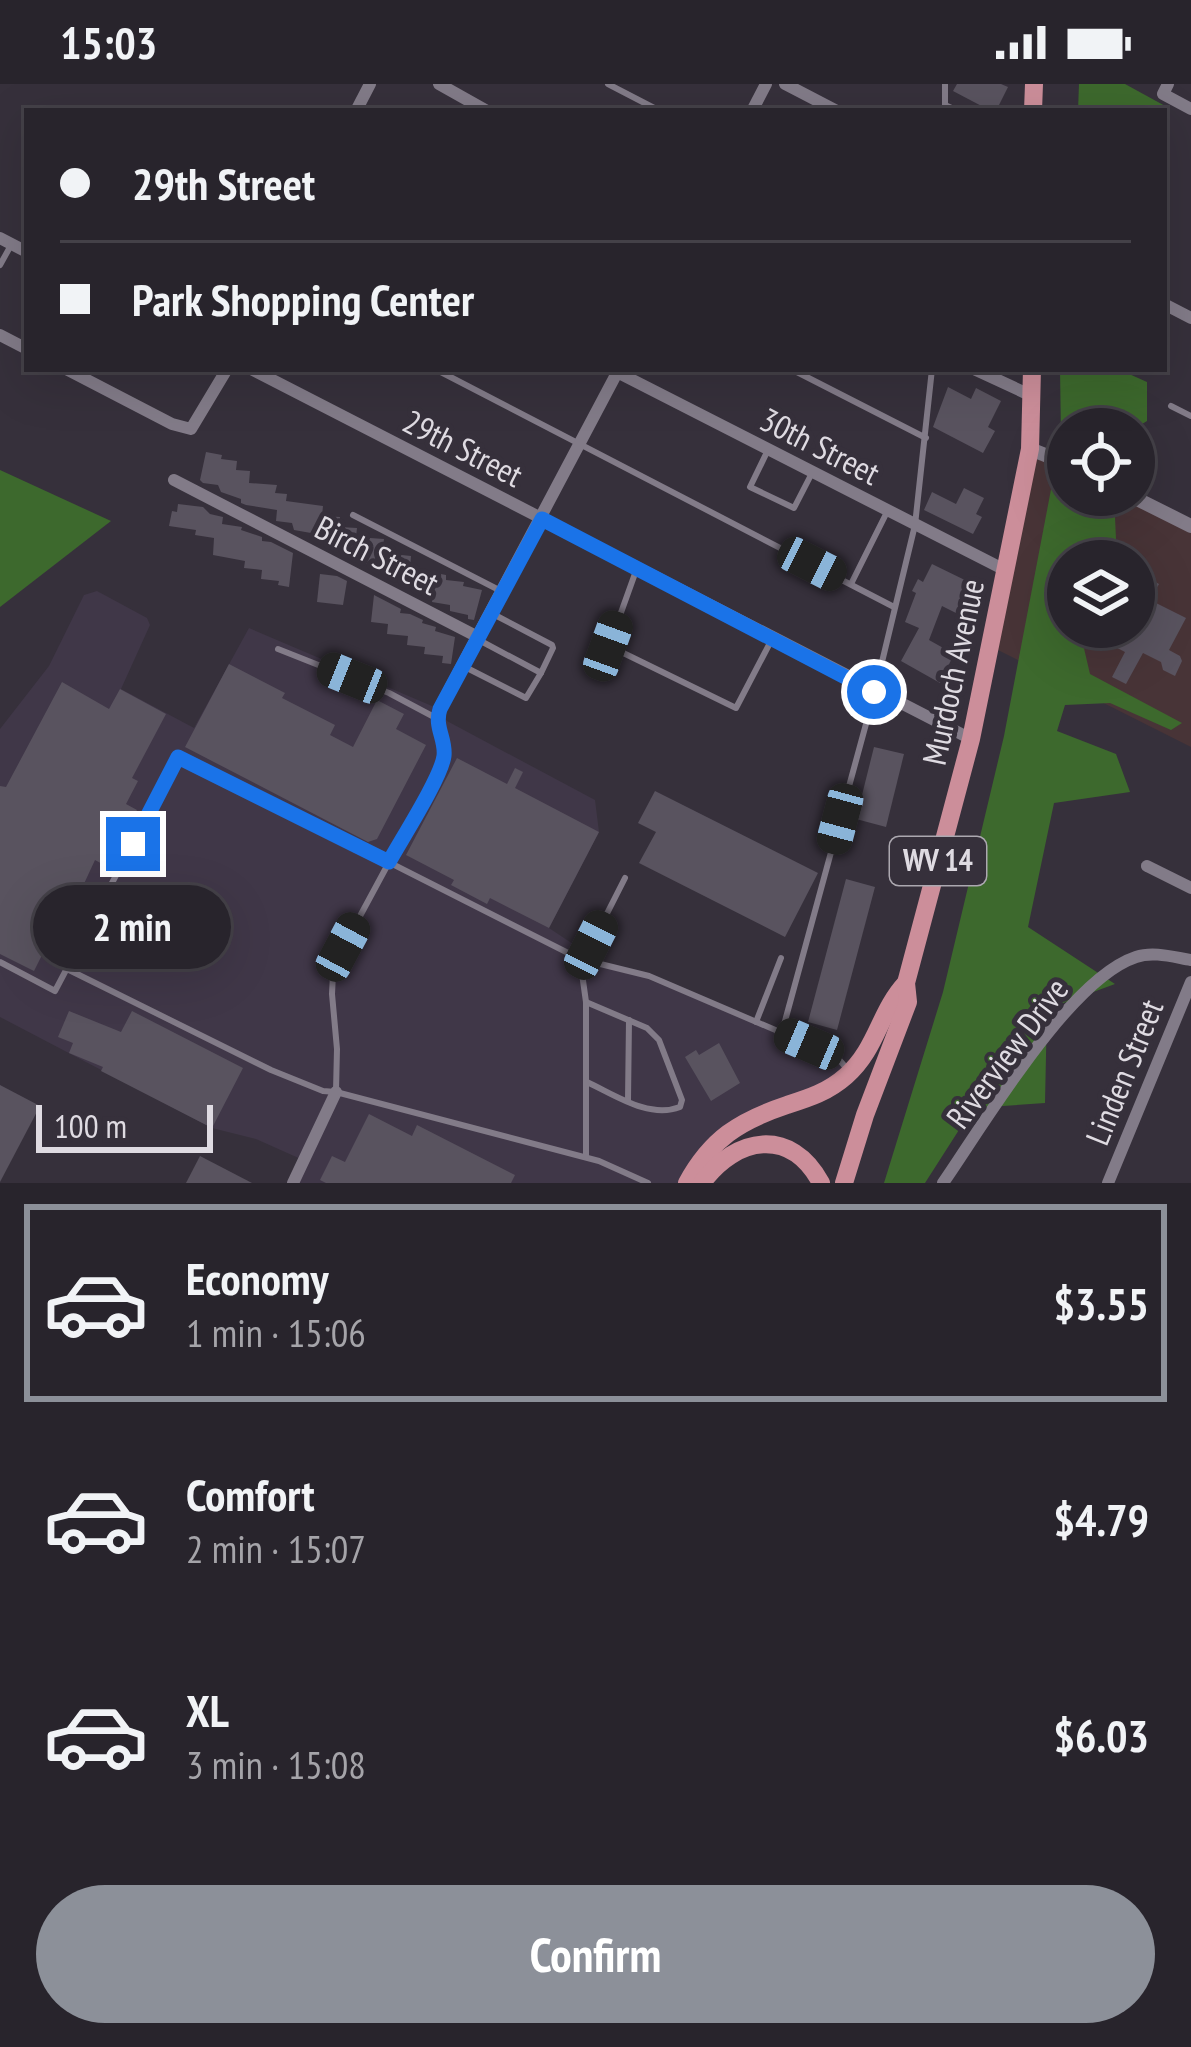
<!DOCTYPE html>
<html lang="en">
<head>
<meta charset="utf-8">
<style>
  body { margin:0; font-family:"PT Sans Narrow",sans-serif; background:#302c34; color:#f1f3f6; height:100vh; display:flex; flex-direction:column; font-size:45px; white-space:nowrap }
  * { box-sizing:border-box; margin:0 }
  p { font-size:39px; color:#a5a4a9 }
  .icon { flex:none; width:66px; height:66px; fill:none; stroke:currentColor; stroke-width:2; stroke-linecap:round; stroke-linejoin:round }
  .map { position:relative; height:1099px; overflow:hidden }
  .details { display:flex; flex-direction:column; background:#28242c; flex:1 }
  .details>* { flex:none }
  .top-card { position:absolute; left:24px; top:24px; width:1143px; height:264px; border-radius:0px; box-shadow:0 12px 48px #0002,0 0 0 3px #444148; display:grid; align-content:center; height:264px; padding:0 36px; background:#28242c }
  .fabs { position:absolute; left:1047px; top:324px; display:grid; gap:24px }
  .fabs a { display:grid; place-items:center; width:108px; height:108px; border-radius:50%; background:#28242c; box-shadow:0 12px 48px #0002,0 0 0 3px #444148; font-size:60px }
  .scale { position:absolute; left:36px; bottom:30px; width:177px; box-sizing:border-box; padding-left:12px; border:6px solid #dfdbe2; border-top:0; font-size:33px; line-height:42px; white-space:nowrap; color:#dfdbe2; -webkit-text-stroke:9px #36303b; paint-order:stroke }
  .end { position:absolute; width:54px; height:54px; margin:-27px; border:15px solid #1a73e8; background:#fff; box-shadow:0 0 0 6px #fff }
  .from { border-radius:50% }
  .bubble { position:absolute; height:84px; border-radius:42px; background:#28242c; box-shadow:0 12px 48px #0002,0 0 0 3px #444148; font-size:39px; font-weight:700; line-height:84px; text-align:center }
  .car { position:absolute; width:36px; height:72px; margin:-36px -18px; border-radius:15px; box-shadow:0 0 9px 3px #0007; background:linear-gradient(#222 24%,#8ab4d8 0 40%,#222 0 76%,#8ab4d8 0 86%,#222 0) }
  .top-card b { display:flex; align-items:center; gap:42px; height:114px; font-size:45px }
  .top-card b+b { border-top:3px solid #444148 }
  .top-card i { width:30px; height:30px; background:#f1f3f6 }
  ul { padding:21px 0 0; list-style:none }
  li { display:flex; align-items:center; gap:36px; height:198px; margin:0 24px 18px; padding:0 12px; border:6px solid transparent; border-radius:0px }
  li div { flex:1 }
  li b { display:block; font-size:45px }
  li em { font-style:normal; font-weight:700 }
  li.current { border-color:#8c9099 }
  li>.icon { width:108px; height:108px; stroke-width:1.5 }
  .button { display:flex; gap:24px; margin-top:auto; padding:24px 36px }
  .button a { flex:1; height:138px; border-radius:72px; background:#8c9099; color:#fff; font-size:48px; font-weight:700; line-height:138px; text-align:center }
  .status { display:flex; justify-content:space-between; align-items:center; height:84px; padding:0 60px; background:#28242c; direction:ltr }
  .status svg { height:33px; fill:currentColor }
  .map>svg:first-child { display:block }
</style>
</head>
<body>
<div class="status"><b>15:03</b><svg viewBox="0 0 49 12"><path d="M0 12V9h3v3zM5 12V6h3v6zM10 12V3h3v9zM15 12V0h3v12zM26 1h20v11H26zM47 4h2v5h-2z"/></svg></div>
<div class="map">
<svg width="1191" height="1099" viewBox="0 0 1191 1099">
  <rect width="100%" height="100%" fill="#36303b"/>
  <path fill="#403748" d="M97,507L147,534L150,541L121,605L194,644L249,544L439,625L447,637L595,716L599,748L549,844L576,862L580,875L621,884L836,972L851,988L758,1032L687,1099H293L303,1076L256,1055L212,1044L0,933V645L49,582L84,511Z"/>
  <path fill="#483437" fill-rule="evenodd" d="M1030,365L1052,372L1068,411H1129L1191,442V663L990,562ZM1068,477H1134V543H1068Z"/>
  <g fill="#3d692d">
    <path d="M1079,0H1125L1167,23L1164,28L1078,27Z"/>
    <path d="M1060,285H1118L1147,298V337L1134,345H1068V411H1114L1117,477H1068V543H1079L1090,590L1182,639L1171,646L1110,619L1065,621L1057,647L1116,670L1130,708L1054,719L1028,843L1115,900L1047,925L1045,1019L973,1024L925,1099H884L943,908L1004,652L1061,353Z"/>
    <path d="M0,386L111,437L0,523Z"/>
  </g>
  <g fill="#59535f">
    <path d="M957,0H1001L1008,3L996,27H991L953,7Z"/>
    <path d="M948,303L971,315L976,304L1001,317L988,343L995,347L983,369L933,343Z"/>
    <path d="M206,368L222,371L221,375L237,377L236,386L250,387L249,399L277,401L275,409L287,410L286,417L323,422L322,432L340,433L339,443L357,444L356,453L384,455L383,462H393L392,470L411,472L410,484L446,491V496L464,498L463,502L482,506L474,536L468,535V531L450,527V521L432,518L433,512L413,508L414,502L400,501L401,494L382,491V488H378L379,481L365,480V475L348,474L345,466L329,464V459L311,455V449L294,446L292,439L276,437L277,426L246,421L241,419V415L221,408L218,401L203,399L200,396Z"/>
    <path d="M964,404L984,414L976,430L982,433L973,450L924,426L932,408L956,420Z"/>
    <path d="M178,420L203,423L210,430L223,433L222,440L242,443L241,446L262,453V457L271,458L293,469L289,503L278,501L279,497L261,495L262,486L244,484L245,477L213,471L214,454L195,451L196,446L169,442L172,427L177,428Z"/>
    <path d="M932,480L973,500L958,530L942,522L929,556L954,570L940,599L901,577L919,544L905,538L916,509L912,507L918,495L923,498Z"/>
    <path d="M1134,487L1159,500L1150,516L1186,534L1169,566L1180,572L1182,577L1175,592L1163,586L1161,578L1143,569L1126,600L1112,593L1125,568L1092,551L1096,543H1134Z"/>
    <path d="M320,490L337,492L347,497L343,521L317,518Z"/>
    <path d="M374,511L401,525L400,529L410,530L423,536L422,539L436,543L435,547L455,553L451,580L442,579L443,572L424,570L425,563L407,561L408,552L387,550L388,540L371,538Z"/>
    <path d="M229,580L285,609L282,614L335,641L330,651L353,663L377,616L404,630L396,645L426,661L377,755L368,758L185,663Z"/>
    <path d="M62,598L109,625L120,605L166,630L132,694L138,697L126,720L137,726L106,782L95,776L69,832L63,829L34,887L0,870V702L6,703Z"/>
    <path d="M874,663L904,670L886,743L856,735Z"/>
    <path d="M457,674L507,700L515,684L523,688L515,704L599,748L549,844L490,814L487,820L451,801L454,796L406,771Z"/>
    <path d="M655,707L818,789L785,853L639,779L656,748L638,739Z"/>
    <path d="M846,795L875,803L837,946L808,938Z"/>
    <path d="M69,927L121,948L132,927L243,984L212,1044L101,987L103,983L69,969L73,959L58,953Z"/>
    <path d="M719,959L740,999L711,1017L685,973L696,966L699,971Z"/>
    <path d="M0,1001L40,1022L0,1098Z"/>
    <path d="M369,1030L412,1052L417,1041L515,1091L511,1099H326L320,1096L332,1072L345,1078Z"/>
    <path d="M200,1072L252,1099H186Z"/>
  </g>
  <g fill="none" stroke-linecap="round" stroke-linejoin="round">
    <g stroke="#827b88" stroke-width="6">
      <path d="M608,0L660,27"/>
      <path d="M945,21L958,27"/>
      <path d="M945,27V0"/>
      <path d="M0,181L10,163"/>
      <path d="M435,285L894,523"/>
      <path d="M791,285L926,354"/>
      <path d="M1171,322L1191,332"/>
      <path d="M768,366L750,403L794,424L812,389"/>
      <path d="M353,431L499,506"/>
      <path d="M637,484L609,562L736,624L772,555"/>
      <path d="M851,500L887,428"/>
      <path d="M477,555L541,589L553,564L552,561L493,530"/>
      <path d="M278,565L389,609L436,634"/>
      <path d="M465,583L526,614L541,589"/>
      <path d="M0,878L55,907L179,672L580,875L649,892L836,972L848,986"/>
      <path d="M67,885L271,986L323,1007L336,1008L599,1077L648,1099"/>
      <path d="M586,918L647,944L659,956L682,1016L680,1023C649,1035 615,1011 587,998"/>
      <path d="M756,938L781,874"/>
      <path d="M782,948L875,607L915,441L932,285"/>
      <path d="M336,1007L337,965L332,910L333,890L339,871L387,782"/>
      <path d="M628,1016L629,936"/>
      <path d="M586,1073V918L580,875L591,861L625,794"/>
    </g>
    <g stroke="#827b88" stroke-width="12">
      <path d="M439,0L487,27"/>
      <path d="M785,0L837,27"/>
      <path d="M1168,0L1163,10L1191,25"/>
      <path d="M356,27L370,0"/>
      <path d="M752,27L766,0"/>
      <path d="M0,154L27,168"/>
      <path d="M1164,220L1191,234"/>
      <path d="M0,251L27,265"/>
      <path d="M66,285L172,340L191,345L227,285"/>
      <path d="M251,285L971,655"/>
      <path d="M611,285L1005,486"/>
      <path d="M974,285L1032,312"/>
      <path d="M174,396L478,553"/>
      <path d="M389,779C402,755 440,695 444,673C446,655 434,643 439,625L619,285"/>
      <path d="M1147,782L1191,804"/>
      <path d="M293,1099L336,1008"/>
      <path d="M943,1099C984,1040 1069,895 1136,873C1153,867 1173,873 1191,876"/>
      <path d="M1108,1099L1191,898"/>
    </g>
    <g stroke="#827b88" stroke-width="14">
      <path d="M1030,365L1068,380"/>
      <path d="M1129,411L1191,442"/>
    </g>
    <g stroke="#cc8e9a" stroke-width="18">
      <path d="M1033,27L1034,0"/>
      <path d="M687,1099C711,1055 739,1037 787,1021C809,1014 828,1008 846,992C877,965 879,928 906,899"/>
      <path d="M702,1099C736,1052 791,1043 821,1099"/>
      <path d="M844,1099L865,1031L908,918L906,899L971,655L1030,365L1032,285"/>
    </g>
  </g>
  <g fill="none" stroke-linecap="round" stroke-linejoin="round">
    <path stroke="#1a73e8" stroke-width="15" d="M133,760L178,673L389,778C401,756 441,694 444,672C446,655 434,643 440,625L542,435L874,608"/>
  </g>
  <g text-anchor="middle" stroke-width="10" stroke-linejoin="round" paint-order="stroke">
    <rect fill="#36303b" stroke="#aca8b0" stroke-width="3" x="890" y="753" width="96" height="48" rx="9"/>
    <g font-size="30" font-weight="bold" fill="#dfdbe2">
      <text x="938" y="787">WV 14</text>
    </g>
    <g font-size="33" fill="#dfdbe2" stroke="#36303b">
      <text transform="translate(820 362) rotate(27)" y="12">30th Street</text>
      <text transform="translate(463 364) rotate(27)" y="12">29th Street</text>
      <text transform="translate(377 471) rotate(27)" y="12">Birch Street</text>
      <text transform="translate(953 588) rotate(-78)" y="12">Murdoch Avenue</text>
      <text transform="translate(1007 969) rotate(-53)" y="12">Riverview Drive</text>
      <text transform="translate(1124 988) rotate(-68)" y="12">Linden Street</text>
    </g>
  </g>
</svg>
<div class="fabs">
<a><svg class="icon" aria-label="locate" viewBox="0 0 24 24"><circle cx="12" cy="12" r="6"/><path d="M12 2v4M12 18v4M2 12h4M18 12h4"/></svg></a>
<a><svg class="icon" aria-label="layers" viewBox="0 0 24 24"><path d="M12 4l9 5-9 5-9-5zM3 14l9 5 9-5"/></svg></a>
</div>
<div class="scale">100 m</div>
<i class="end from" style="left:874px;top:608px"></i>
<i class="end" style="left:133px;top:760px"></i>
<div class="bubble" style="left:33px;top:801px;width:198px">2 min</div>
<i class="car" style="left:812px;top:480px;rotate:117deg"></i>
<i class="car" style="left:608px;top:562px;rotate:20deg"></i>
<i class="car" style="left:352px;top:594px;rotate:292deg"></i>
<i class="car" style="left:840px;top:735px;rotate:195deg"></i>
<i class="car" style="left:591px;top:861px;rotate:27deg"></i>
<i class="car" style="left:343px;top:863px;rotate:28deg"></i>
<i class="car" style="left:809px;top:960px;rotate:293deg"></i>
<div class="top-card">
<b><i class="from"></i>29th Street</b>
<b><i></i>Park Shopping Center</b>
</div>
</div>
<section class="details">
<ul>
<li class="current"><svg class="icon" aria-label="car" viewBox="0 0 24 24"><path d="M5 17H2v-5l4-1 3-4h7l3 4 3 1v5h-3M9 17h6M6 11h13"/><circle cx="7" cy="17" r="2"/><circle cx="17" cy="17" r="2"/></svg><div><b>Economy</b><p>1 min · 15:06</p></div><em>$3.55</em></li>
<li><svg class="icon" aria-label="car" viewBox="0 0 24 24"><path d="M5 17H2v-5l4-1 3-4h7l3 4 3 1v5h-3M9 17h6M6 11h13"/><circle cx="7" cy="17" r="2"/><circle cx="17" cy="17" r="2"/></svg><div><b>Comfort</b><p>2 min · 15:07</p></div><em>$4.79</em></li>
<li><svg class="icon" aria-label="car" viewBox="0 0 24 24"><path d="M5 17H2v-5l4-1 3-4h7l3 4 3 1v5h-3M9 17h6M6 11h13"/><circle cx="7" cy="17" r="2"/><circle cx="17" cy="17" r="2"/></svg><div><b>XL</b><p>3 min · 15:08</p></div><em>$6.03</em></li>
</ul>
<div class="button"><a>Confirm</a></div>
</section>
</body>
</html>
